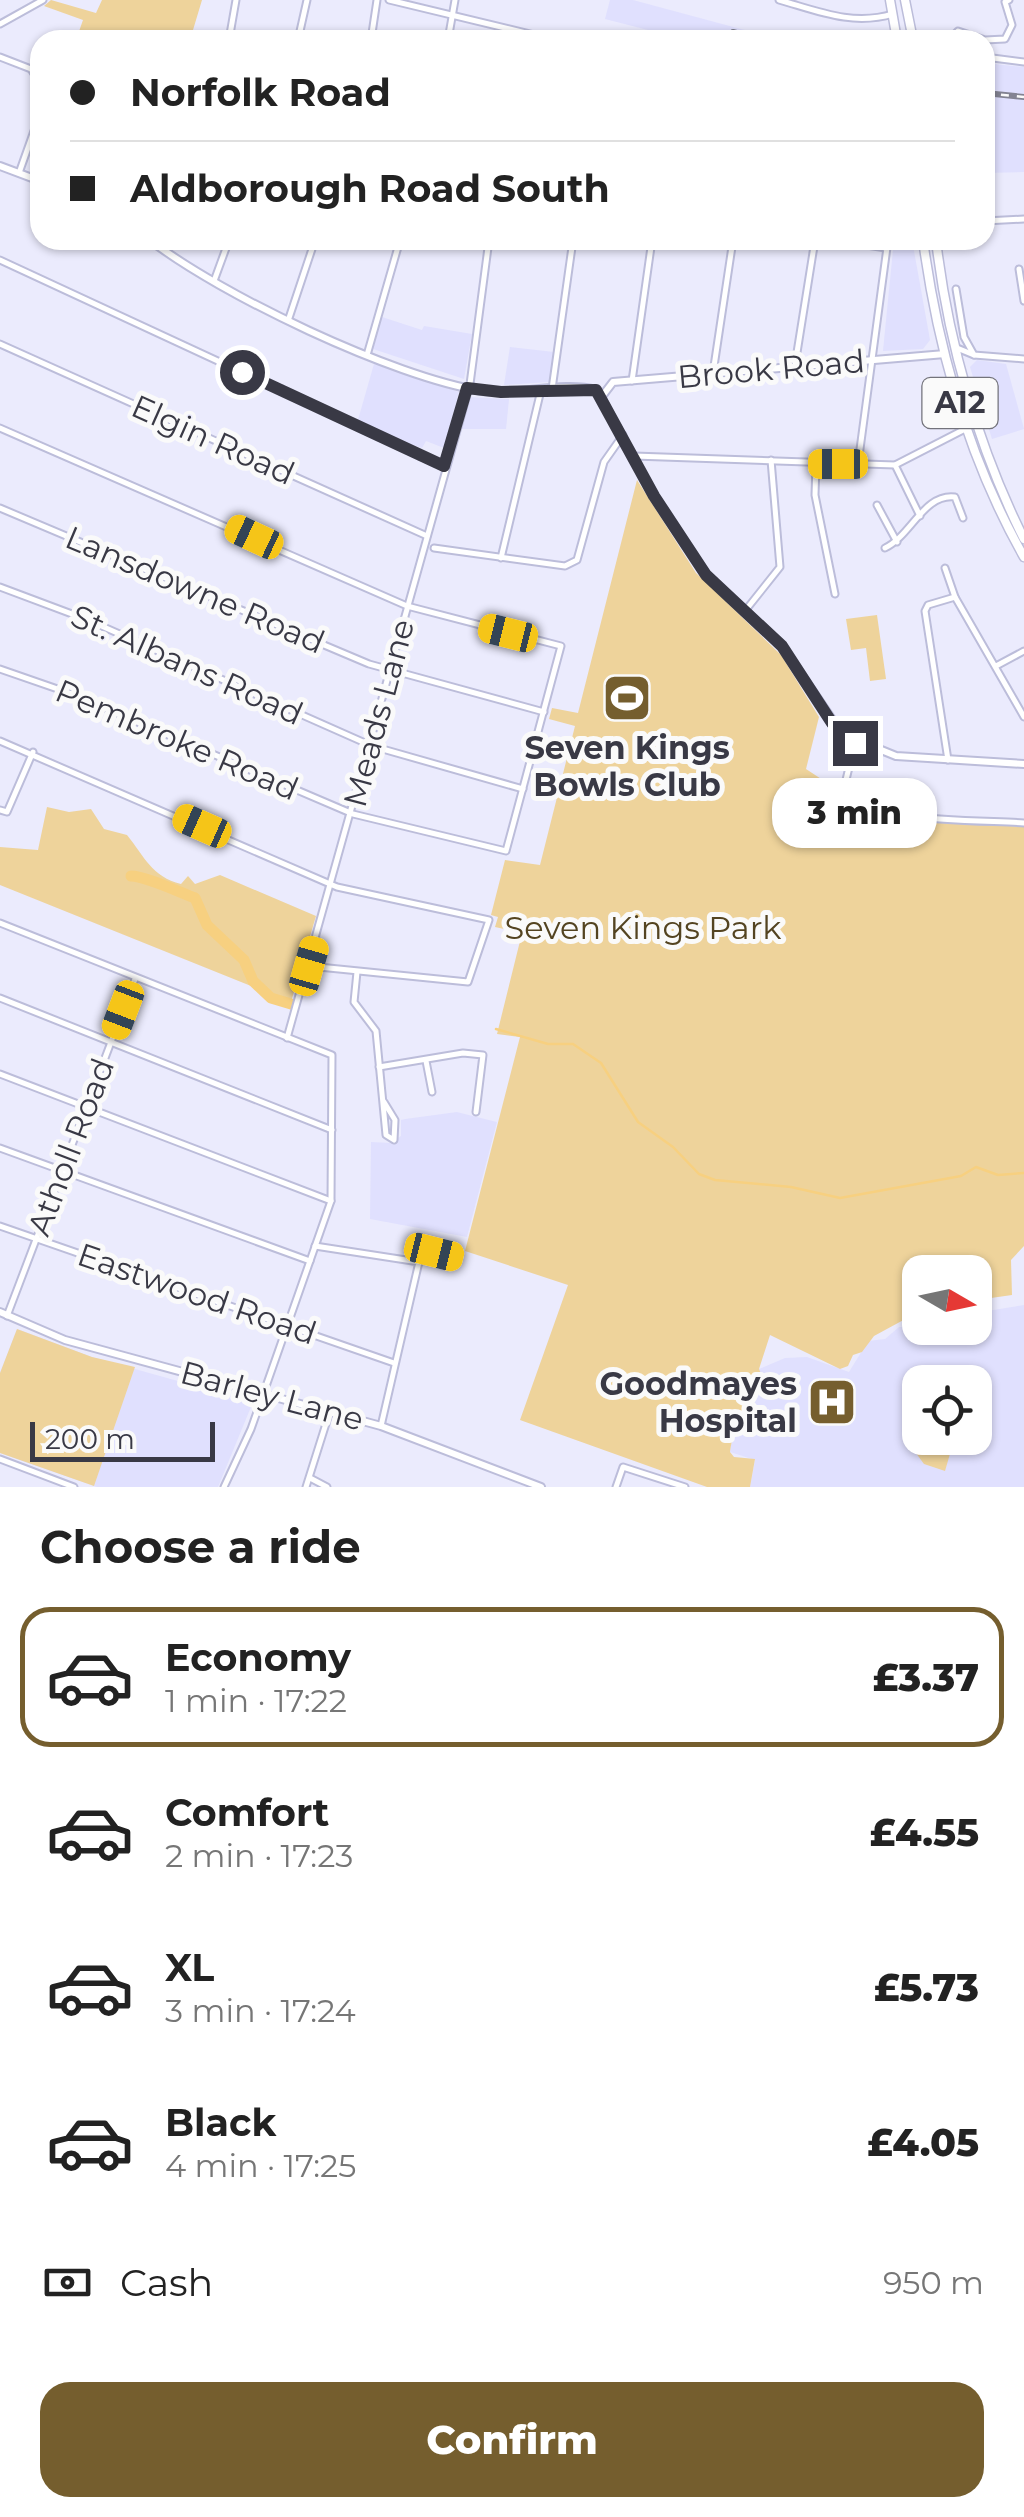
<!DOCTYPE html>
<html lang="en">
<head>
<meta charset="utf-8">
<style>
  body { margin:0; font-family:Montserrat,sans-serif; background:#f2f2f2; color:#222; height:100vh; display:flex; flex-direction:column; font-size:38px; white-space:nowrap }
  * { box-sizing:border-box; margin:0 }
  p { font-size:32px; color:#767676 }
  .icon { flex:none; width:55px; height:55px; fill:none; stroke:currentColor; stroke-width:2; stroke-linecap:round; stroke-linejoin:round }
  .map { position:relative; height:1487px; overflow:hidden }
  .panel { display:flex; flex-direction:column; background:#fff; flex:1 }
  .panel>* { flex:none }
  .guide { position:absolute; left:30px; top:30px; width:965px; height:220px; border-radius:30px; box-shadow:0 2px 8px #0004; display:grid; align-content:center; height:220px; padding:0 40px; background:#fff }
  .needle { width:65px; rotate:99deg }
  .fabs { position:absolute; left:902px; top:1255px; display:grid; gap:20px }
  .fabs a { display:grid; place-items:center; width:90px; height:90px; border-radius:20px; background:#fff; box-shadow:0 2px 8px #0004; font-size:50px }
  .scale { position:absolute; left:30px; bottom:25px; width:185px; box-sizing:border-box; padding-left:10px; border:5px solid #393945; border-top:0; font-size:28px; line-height:35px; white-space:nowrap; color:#393945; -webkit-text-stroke:8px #fafafa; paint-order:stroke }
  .end { position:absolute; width:45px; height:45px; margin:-22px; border:12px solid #393945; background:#fff; box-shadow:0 0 0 5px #fff }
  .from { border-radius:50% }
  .bubble { position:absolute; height:70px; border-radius:30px; background:#fff; box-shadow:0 2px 8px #0004; font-size:32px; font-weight:800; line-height:70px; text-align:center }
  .car { position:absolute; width:30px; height:60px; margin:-30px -15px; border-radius:12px; box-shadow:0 0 8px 2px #0007; background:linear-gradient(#f5c518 24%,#345 0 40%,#f5c518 0 76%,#345 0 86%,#f5c518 0) }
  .guide b { display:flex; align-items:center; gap:35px; height:95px; font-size:38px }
  .guide b+b { border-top:2px solid #e0e0e0 }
  .guide i { width:25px; height:25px; background:#222 }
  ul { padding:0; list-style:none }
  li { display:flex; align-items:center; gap:30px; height:140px; margin:0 20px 15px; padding:0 20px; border:5px solid transparent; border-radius:30px }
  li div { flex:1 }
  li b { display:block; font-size:38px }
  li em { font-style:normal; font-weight:800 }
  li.current { border-color:#755e2e }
  li>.icon { width:90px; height:90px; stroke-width:1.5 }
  h2 { padding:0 40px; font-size:45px; line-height:120px }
  .pay { display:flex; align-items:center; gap:25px; height:110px; padding:0 40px; font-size:38px }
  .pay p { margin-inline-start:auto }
  .primary-button { display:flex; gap:20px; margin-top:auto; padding:20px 40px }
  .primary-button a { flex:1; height:115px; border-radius:30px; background:#755e2e; color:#fff; font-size:40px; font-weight:800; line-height:115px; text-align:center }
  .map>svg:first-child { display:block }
</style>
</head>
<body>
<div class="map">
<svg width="1024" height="1487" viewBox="0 0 1024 1487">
  <rect width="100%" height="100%" fill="#ebebfd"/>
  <g fill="#e0e0fe" fill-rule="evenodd">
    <path d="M610,0H633L782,40H687L605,19Z"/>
    <path d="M985,63L1024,67V172L985,173Z"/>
    <path d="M894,240H912L930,340L923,349L883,351Z"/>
    <path d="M382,317L422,330L424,326L472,334L464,379L373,349Z"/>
    <path d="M510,347L554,352L549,382L504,385Z"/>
    <path d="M977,360L1006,364L1024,429L992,439L970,367Z"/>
    <path d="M374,364L459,392L444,448L426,441L422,448L367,430V424L358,420Z"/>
    <path d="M468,397L509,399L506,429H460Z"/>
    <path d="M457,1112L497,1122L467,1237L370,1219L371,1142L391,1143L401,1136V1120L405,1119Z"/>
    <path d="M1024,1305V1487H750L755,1460L730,1452L735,1420L754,1394L759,1369L785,1358L807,1357L849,1372L868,1341L885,1339L899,1327L975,1328V1313ZM920,1382H975V1438H920Z"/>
    <path d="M17,1329L92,1357L253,1402L218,1487H97L0,1453V1373Z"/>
  </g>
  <g fill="#eed39b">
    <path d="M51,0L96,13L102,0H202L190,40H76L83,20L44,6Z"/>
    <path d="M637,480L696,573L781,655L819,717L806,769L838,790L841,800L888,818L1024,827V1246L1011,1260L1012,1295L984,1299L975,1295V1272L968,1267L920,1272V1322L909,1317L874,1336L862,1352L853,1355L848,1366L840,1369L770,1335L759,1369L766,1385C740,1404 735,1421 730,1452L734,1457L755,1459L750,1487H707L520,1420L568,1285L465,1251L520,1037L497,1034L522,933L495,927L498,917L491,915L505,860L540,865L575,726L549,719L552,708L578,713Z"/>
    <path d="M877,615L886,679L870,681L866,648L851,650L846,619Z"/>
    <path d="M47,807L69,812L91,809L104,829L127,835C144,856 152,877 181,884L188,876L195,884L220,875L316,916L291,1002L0,885V847L38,850Z"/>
    <path d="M17,1329L92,1357L135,1367L94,1486L0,1453V1373Z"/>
    <path d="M920,1423V1438L954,1440L945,1471L924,1464L907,1441Z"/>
  </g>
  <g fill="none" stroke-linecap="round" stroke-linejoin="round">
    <path stroke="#f7d080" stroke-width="2.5" d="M496,1029L548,1044H573L601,1063L638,1122L673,1147L699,1174L715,1180L791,1187L840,1198L961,1176L976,1167L998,1175L1024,1173"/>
    <path stroke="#f7d080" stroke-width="11" d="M131,876C145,876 179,892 195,898L207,925L244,960L253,981L271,998L291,1004"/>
    <g stroke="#bcbdda" stroke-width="9">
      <g id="minor">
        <path d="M389,0L555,40"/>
        <path d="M779,0C818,11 852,26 893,14"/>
        <path d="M0,24L43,0"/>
        <path d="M229,40L236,0"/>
        <path d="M298,40L307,0"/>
        <path d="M371,40L377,0"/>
        <path d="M448,40L455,0"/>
        <path d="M949,40L958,31L985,40L1005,39L1012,25L1005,2L1009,0"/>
        <path d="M0,57L31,69L40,83"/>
        <path d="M985,57L1024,62"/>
        <path d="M19,173L40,114"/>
        <path d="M985,221L1024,219"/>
        <path d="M386,240L399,245"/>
        <path d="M834,240L886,248"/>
        <path d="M0,260L444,466"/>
        <path d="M1019,269L1024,301"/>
        <path d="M214,281L229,240"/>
        <path d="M956,289L964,337L974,355"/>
        <path d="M289,318L315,240"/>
        <path d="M0,344L427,536"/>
        <path d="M957,348L974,355L1024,359"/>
        <path d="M367,355L400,240"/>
        <path d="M795,365L815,240"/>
        <path d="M713,373L733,240"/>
        <path d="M632,381L652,240"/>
        <path d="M552,389L573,240"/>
        <path d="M0,428L407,606L561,646L506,851L353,814L72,694L0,669"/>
        <path d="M634,456L895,465L967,428"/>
        <path d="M816,464L815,495L835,594"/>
        <path d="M858,464L888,240"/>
        <path d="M895,465L920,516"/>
        <path d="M877,505L897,542"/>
        <path d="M0,508L369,664L544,712"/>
        <path d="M434,548L565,566L577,560L604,462L623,435"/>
        <path d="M885,548C911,536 924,493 955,497L963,518"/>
        <path d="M501,558L541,390"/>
        <path d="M945,568L955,597L1024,717"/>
        <path d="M0,587L88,620L372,746L523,789"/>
        <path d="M745,611L780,567L771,460"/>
        <path d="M996,666L1024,651"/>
        <path d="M0,741L337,887L489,920L468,982L309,966"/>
        <path d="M855,743L843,792C854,823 991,820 1024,823"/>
        <path d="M948,760L925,611L928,605L955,597"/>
        <path d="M0,810L7,812L33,752"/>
        <path d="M0,923L332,1055L331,1201L251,1429L224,1487"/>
        <path d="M357,972L354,1002L376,1031L386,1135L394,1140L395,1120L384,1102"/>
        <path d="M0,998L332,1130"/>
        <path d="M287,1038L470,384L489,240"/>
        <path d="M426,1061L432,1092"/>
        <path d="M379,1067L463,1053L483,1055L476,1112"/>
        <path d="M0,1074L331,1201"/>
        <path d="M0,1148L310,1261"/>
        <path d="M0,1226L394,1363"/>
        <path d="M315,1246L419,1262L381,1426"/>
        <path d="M419,1262L434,1252L457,1257"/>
        <path d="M7,1316L135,979"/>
        <path d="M0,1459L74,1487"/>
        <path d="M310,1478L327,1487"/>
        <path d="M306,1487L330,1411"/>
        <path d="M616,1487L623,1467L685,1487"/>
      </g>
    </g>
    <g stroke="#bcbdda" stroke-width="10">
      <g id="tertiary">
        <path d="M0,166L40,181"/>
        <path d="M150,240C221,295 393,377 482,391C520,396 560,381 597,390L654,496L706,575L782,646L842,734L896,756L1024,764"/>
        <path d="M603,395L613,382L945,354"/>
      </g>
    </g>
    <g stroke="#bcbdda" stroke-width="10">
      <path id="secondary" d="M0,1312L65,1340L381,1426L541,1487"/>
    </g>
    <g stroke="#bcbdda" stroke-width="11">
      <g id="trunk">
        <path d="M890,0L897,40"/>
        <path d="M905,0L913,40"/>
        <path d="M923,240C938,350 969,460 1024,557"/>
        <path d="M936,240C948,342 978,447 1024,539"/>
      </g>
    </g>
    <use href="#minor" stroke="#fff" stroke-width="5"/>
    <use href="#tertiary" stroke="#fff" stroke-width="6"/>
    <use href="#secondary" stroke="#fff" stroke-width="6"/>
    <use href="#trunk" stroke="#fff" stroke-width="8"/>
    <g stroke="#838392" stroke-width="6">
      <g id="rail">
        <path d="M733,32L761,40"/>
        <path d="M699,35L710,40"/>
        <path d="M985,93L1024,97"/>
      </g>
    </g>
    <use href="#rail" stroke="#fafafa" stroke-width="2.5" stroke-dasharray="8" stroke-linecap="butt"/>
  </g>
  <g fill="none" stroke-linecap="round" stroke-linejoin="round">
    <path stroke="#393945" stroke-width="12" d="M242,372L444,466L467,388L501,392L596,390L654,496L706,575L782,646L832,723L855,743"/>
  </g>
  <defs>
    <g id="stadium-square" transform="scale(2.5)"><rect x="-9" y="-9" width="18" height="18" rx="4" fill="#755e2e" stroke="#fafafa"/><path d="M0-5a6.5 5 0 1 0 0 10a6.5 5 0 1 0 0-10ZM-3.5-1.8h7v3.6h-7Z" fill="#fff"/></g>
    <g id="hospital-square" transform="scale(2.5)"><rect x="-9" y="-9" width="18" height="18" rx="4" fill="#755e2e" stroke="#fafafa"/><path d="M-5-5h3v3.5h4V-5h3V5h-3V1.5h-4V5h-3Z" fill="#fff"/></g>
  </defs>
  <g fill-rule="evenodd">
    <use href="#stadium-square" x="627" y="698"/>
    <use href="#hospital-square" x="832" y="1402"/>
  </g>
  <g text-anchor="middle" stroke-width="10" stroke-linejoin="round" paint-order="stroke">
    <rect fill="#fafafa" stroke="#73737b" stroke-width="2.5" x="922.5" y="378" width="75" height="50" rx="8"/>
    <g font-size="30" font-weight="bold" fill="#393945">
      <text x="960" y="413">A12</text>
    </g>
    <g font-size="32" fill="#393945" stroke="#fafafa">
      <text transform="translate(771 369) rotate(-5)" y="11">Brook Road</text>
      <text transform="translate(213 440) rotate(24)" y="11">Elgin Road</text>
      <text transform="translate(195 590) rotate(23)" y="11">Lansdowne Road</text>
      <text transform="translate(187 665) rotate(24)" y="11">St. Albans Road</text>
      <text transform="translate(379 713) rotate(-75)" y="11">Meads Lane</text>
      <text transform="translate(177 740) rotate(23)" y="11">Pembroke Road</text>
      <text transform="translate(71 1147) rotate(-69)" y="11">Atholl Road</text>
      <text transform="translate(197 1294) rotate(19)" y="11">Eastwood Road</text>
      <text transform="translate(272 1396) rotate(15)" y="11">Barley Lane</text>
    </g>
    <g font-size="32" font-weight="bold" fill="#393945" stroke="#fafafa">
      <text x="627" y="759">Seven Kings<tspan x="627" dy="37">Bowls Club</tspan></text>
      <text x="797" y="1395" text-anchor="end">Goodmayes<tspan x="797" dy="37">Hospital</tspan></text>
    </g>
    <g font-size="32" fill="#544421" stroke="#fafafa">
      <text x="643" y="939">Seven Kings Park</text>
    </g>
  </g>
</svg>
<div class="fabs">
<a><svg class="needle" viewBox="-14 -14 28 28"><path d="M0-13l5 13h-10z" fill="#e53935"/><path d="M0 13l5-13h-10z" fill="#767676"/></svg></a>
<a><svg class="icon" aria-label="locate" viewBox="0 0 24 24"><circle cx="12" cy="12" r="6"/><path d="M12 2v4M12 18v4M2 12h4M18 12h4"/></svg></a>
</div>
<div class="scale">200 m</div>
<i class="end from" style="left:242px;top:372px"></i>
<i class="end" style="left:855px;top:743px"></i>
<div class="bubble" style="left:772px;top:778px;width:165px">3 min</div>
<i class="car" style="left:838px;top:464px;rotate:270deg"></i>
<i class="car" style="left:254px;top:537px;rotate:295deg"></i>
<i class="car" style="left:508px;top:633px;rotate:284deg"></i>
<i class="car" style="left:202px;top:826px;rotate:294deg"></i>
<i class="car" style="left:309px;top:966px;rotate:16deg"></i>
<i class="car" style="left:123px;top:1010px;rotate:201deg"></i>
<i class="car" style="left:434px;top:1252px;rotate:104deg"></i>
<div class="guide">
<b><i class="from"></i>Norfolk Road</b>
<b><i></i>Aldborough Road South</b>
</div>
</div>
<section class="panel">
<h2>Choose a ride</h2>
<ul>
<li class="current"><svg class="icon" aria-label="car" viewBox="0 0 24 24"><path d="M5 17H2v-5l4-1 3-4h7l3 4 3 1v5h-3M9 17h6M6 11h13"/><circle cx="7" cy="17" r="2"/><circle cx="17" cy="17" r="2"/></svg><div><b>Economy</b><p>1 min · 17:22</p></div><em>£3.37</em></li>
<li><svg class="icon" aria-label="car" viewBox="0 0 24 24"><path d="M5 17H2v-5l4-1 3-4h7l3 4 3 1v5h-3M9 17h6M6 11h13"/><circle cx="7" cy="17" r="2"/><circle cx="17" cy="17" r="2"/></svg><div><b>Comfort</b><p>2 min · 17:23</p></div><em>£4.55</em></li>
<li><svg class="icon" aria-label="car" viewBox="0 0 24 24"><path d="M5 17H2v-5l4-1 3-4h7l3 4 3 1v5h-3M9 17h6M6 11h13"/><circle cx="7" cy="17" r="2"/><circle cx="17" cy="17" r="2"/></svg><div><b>XL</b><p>3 min · 17:24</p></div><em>£5.73</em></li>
<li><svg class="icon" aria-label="car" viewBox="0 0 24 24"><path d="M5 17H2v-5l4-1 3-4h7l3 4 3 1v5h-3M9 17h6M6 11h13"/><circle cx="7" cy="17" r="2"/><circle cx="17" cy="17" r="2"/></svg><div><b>Black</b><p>4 min · 17:25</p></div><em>£4.05</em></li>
</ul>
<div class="pay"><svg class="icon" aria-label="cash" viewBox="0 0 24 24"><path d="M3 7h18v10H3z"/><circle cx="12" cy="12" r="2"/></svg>Cash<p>950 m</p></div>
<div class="primary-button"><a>Confirm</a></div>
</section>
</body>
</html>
